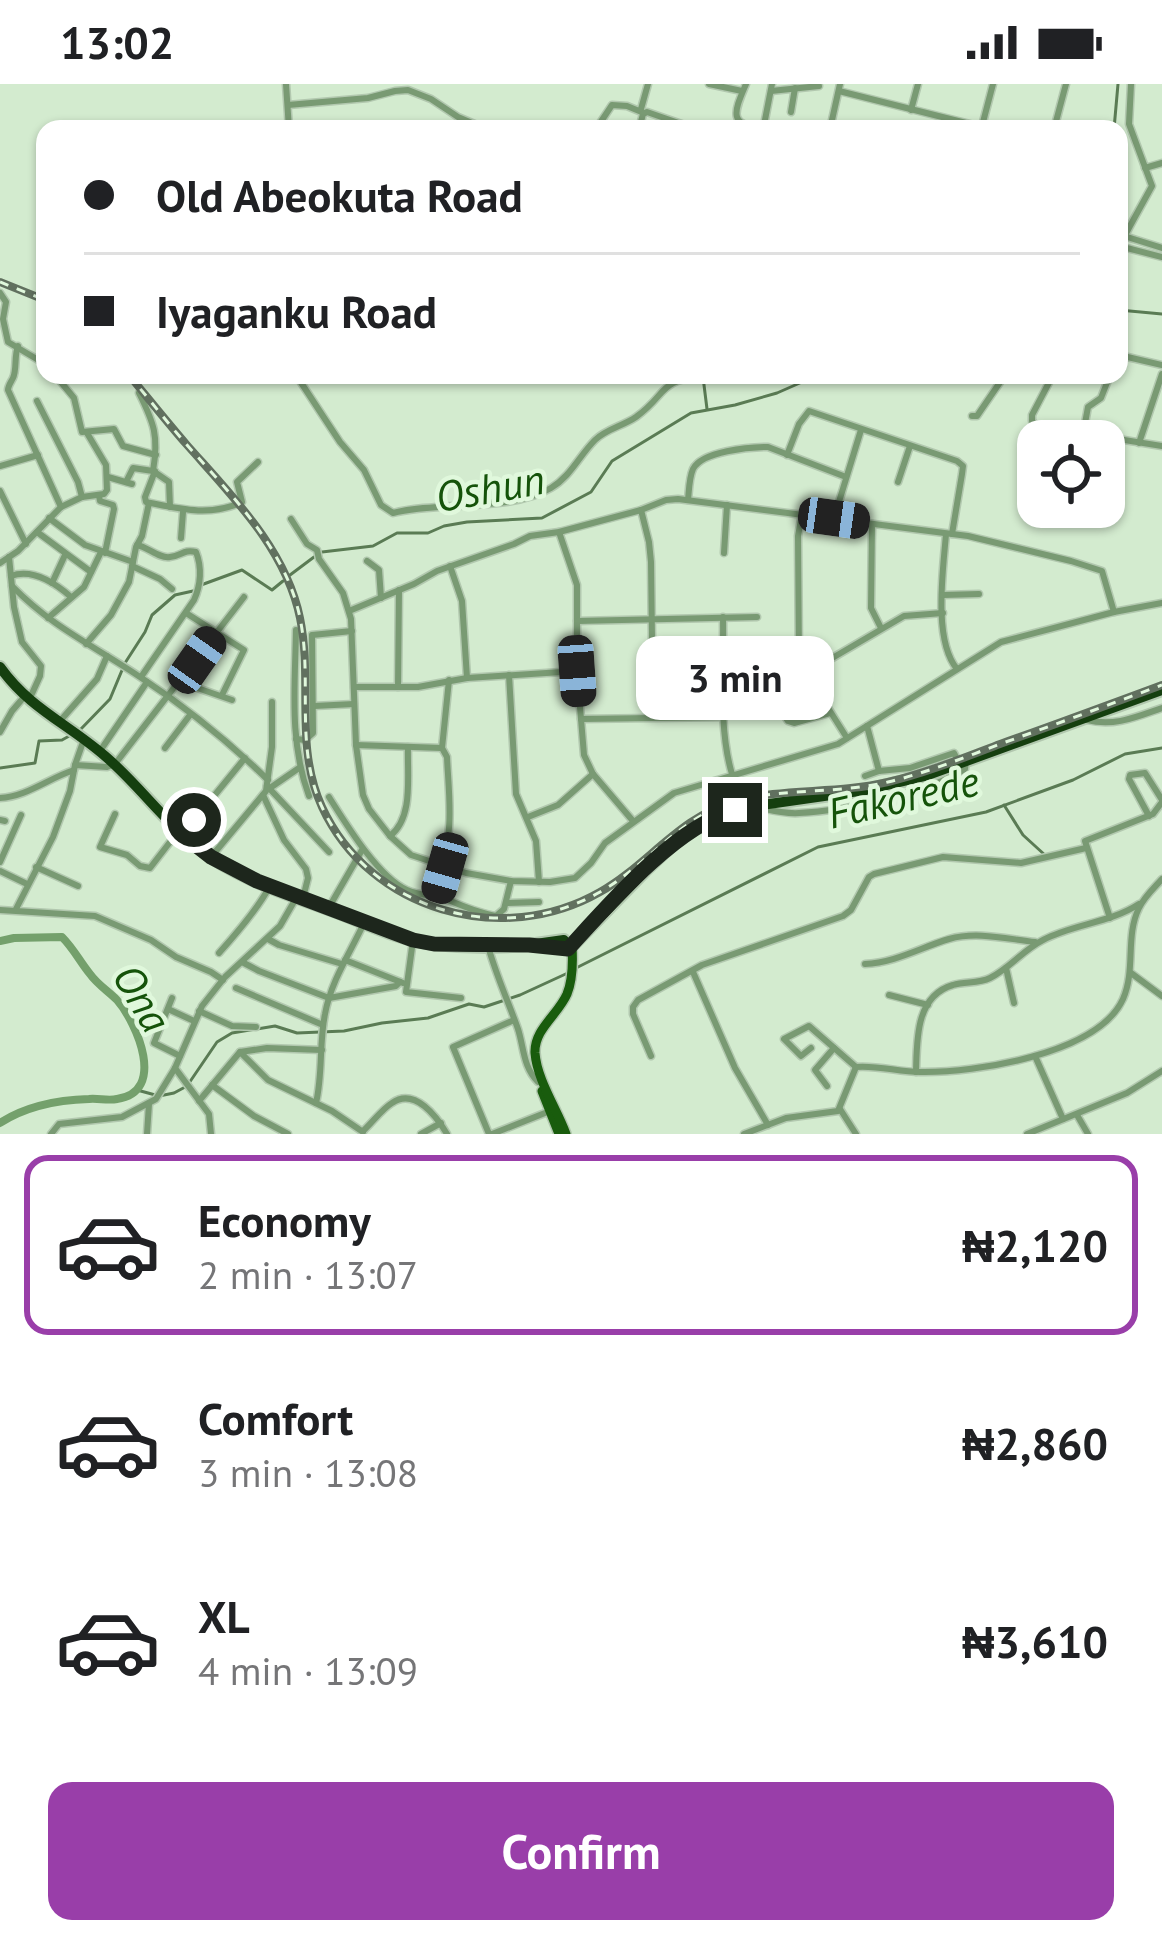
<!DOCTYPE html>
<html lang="en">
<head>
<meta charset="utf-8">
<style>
  body { margin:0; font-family:"PT Sans",sans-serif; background:#f2f2f2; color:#202124; height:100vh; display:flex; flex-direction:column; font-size:45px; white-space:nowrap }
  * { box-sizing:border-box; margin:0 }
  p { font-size:39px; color:#757577 }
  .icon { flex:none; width:66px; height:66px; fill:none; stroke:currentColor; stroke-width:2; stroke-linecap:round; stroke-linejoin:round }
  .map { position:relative; height:1050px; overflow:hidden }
  .panel { display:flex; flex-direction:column; background:#fff; flex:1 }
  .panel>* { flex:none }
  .hud { position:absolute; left:36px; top:36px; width:1092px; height:264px; border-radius:24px; box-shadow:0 3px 9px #0004; display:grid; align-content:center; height:264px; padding:0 48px; background:#fff }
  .fabs { position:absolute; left:1017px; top:336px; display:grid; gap:24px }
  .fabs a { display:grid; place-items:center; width:108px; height:108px; border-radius:24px; background:#fff; box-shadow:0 3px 9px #0004; font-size:60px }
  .end { position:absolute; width:54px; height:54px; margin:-27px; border:15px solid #1d261c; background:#fff; box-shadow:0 0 0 6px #fff }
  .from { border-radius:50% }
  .bubble { position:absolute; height:84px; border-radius:24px; background:#fff; box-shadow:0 3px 9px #0004; font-size:39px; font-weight:600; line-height:84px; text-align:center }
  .car { position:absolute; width:36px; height:72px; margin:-36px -18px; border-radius:15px; box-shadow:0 0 9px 3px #0007; background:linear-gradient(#222 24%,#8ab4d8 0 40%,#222 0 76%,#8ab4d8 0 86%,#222 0) }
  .hud b { display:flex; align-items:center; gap:42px; height:114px; font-size:45px }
  .hud b+b { border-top:3px solid #e0e0e0 }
  .hud i { width:30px; height:30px; background:#202124 }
  ul { padding:21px 0 0; list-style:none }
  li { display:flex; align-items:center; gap:36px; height:180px; margin:0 24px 18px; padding:0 24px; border:6px solid transparent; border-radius:24px }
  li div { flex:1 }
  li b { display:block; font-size:45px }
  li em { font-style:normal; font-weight:600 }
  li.active { border-color:#993ea9 }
  li>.icon { width:108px; height:108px; stroke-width:1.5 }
  .action { display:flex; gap:24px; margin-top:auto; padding:24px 48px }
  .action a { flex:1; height:138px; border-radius:24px; background:#993ea9; color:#fff; font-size:48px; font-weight:600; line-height:138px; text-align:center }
  .status { display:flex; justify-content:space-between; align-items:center; height:84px; padding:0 60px; background:#fff; direction:ltr }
  .status svg { height:33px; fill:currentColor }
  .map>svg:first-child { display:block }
</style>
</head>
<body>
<div class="status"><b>13:02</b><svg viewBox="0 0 49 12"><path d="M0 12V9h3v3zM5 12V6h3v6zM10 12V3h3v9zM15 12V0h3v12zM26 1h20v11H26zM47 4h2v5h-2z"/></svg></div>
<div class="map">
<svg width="1162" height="1050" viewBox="0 0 1162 1050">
  <rect width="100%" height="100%" fill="#d3ebcf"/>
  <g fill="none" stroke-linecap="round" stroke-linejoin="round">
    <g stroke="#5a7b54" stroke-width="3">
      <path d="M1114,45L1118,0"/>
      <path d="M40,154L45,156"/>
      <path d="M1119,226L1162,230"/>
      <path d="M703,293L707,325"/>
      <path d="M322,468L373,462L397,449H428L444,442L467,438L542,434L591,408L612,377L691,329L735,321L777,309L818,291"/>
      <path d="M290,491L314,473"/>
      <path d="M201,501L242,486L272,506L283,497"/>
      <path d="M79,647L110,615L125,579L145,548L152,531L175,511L193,507"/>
      <path d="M0,684L35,679L39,657L62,656L71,651"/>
      <path d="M1004,721L1023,751L1046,772"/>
      <path d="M578,883L818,763L986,728L1073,696L1125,670L1162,664"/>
      <path d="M137,1006L159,1012L174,1009L187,1002L217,958L232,949L275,942L297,949L344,947L382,939L428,934L469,920L484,923L520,911L570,888"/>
    </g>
    <path stroke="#74a06c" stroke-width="8" d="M0,857L14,854L62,853C74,865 80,878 90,890C97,900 108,907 117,916C137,939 167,1008 117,1015C108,1017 98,1014 89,1015C58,1016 26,1022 0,1039"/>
    <g stroke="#b2c8af" stroke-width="9">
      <g id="minor">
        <path d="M286,0L289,45"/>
        <path d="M709,0L742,7"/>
        <path d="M746,0C735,26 726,43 764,43"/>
        <path d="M771,7L819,2"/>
        <path d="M839,7L982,43"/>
        <path d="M288,21L368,14L395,7L408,6L431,15L458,33L486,45"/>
        <path d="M641,25L648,0"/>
        <path d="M911,26L918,0"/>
        <path d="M791,28L795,4"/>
        <path d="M764,41L772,0"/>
        <path d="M982,42L993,0"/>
        <path d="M596,45L612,21L627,22L644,29"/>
        <path d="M639,45L643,30L647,28L696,45"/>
        <path d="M830,45L840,0"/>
        <path d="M1054,45L1066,0"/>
        <path d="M1145,84L1162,79"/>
        <path d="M1124,152L1162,164"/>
        <path d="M1119,162L1152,102L1129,40L1131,0"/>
        <path d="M1119,162L1162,173"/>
        <path d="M0,209L6,218L3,235L8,258L45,280"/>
        <path d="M18,262C14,272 17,286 13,294C11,298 8,302 8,306L61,423"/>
        <path d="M1119,271L1162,281"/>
        <path d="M55,291L74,314L82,348L114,345L123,362L156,371"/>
        <path d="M296,291L340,358L364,386L381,421L393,429C439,417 511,428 551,404C571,392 579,372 595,356C606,345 623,342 636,333C669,309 656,297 705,291"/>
        <path d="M1053,291L1032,331V337L1037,342L1162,362"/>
        <path d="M139,309C154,339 159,352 153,387"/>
        <path d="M37,317L78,398L82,413"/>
        <path d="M972,332H977L1005,291"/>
        <path d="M1083,350L1088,323L1101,314L1110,291"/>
        <path d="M1050,357L1066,356L1070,348"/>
        <path d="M1139,359L1162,290"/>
        <path d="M787,371L799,340L809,327L957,377L963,382L962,390L952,450"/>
        <path d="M0,382L38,371"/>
        <path d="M155,387L145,413L146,418C180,425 210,433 242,418L237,398L258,378"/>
        <path d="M108,393L132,400"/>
        <path d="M126,398L133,384L153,387L169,398L170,423"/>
        <path d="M898,398L910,362"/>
        <path d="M0,407L26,460"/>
        <path d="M99,412L100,417L113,421L114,425L105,469"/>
        <path d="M688,416C689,407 689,394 693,385C702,367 750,363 768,363L846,393"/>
        <path d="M641,426L649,458L651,478L653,633"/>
        <path d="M802,430L798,452L799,578L847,654"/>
        <path d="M49,434L85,461L133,478"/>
        <path d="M834,434L861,346"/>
        <path d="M291,435L307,460L317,466L319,475L343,509L351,535L356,661L363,711L369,725L390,752L411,771L466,789L511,797L550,798L575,794L591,779L605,759L674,709L838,660L1001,558L1114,528L1162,519"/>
        <path d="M872,440L871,524L881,544"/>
        <path d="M37,448L91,488"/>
        <path d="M559,448L577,501V587L584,671L593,690L633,737"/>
        <path d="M946,450C943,487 933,556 957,585"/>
        <path d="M181,454L183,428"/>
        <path d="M137,461C148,463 159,475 170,473C182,472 183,465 196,468C202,483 201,501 194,516L141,593"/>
        <path d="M724,469L727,421"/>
        <path d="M9,473L14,523L22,558L41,582L40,592L30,614"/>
        <path d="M367,477L379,486L381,514"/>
        <path d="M0,479L18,467L61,423L82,413L104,410L107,406L106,381L87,349"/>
        <path d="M132,482L160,495L172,505"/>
        <path d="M450,482L462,517L467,594"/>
        <path d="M11,492C33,484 55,499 71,513"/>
        <path d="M52,499L65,471"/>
        <path d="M12,502C54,545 95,562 143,595C187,624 231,660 268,696"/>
        <path d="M943,511L979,510"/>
        <path d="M349,527L414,500L437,487L514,460L530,452L559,448L641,426L666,416L678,415L968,452L1071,477L1102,487L1114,528"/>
        <path d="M186,529L244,566L222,611"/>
        <path d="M723,533C724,582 718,644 732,690"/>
        <path d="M48,534L84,503L101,468"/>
        <path d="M577,537L757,533"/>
        <path d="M296,546C295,603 289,658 309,712"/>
        <path d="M86,560L111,531L129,498L136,463L142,452L149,419"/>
        <path d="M805,590L904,532L943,529"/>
        <path d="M509,591L516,710L536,757L539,798"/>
        <path d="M180,598L232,616"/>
        <path d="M354,603H418L467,594L577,587"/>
        <path d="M398,603L399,506"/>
        <path d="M314,622L354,620"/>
        <path d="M782,628L788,637L794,639L830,629"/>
        <path d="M581,635L725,633"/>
        <path d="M1087,636C1114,643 1136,633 1162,624"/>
        <path d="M60,637L97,595L107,572"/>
        <path d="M867,642L879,687"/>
        <path d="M0,648L12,627L24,613"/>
        <path d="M296,655L305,656L313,649L312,551L352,547"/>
        <path d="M356,661L442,664"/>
        <path d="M165,664L190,631"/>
        <path d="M100,667L147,598"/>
        <path d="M75,681L107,683L115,680L244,513"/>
        <path d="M865,692L879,687L910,684L954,669L959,679"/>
        <path d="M267,702L329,768"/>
        <path d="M270,704L299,684"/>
        <path d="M263,711L284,756L306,785L308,794L303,814"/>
        <path d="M329,713C346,740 378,793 407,806C419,812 431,810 443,814C461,821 477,829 496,832L504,825L511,797"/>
        <path d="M0,714C26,713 49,694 74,686"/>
        <path d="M761,724C774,727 786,730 799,729C843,727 928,709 965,685L966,677"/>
        <path d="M115,730L100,763L127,771L140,782L150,784L177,749"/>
        <path d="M1149,732L1129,695L1130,691L1145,689L1162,716"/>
        <path d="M528,733L558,721L593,690"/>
        <path d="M0,736L5,737"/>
        <path d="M183,750L245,674"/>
        <path d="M390,752C414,733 407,692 408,663"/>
        <path d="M211,773L266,707L272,663V618"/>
        <path d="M0,778L21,731"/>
        <path d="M438,780C456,757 448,702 447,673L442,664L449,596"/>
        <path d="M36,783L78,802"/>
        <path d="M0,787L27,800"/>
        <path d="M437,811L445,784"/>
        <path d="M506,819L539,818"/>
        <path d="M16,825L53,753L70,707L75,681L83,658"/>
        <path d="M328,825L362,766"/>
        <path d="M0,826L95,832L151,856L176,873L211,888L223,896"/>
        <path d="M1110,834L1085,757L1153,730L1162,718"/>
        <path d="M268,855L279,861L342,880"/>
        <path d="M413,856L406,908L461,914"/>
        <path d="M488,862C496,891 508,917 518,945C524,964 523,983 538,998"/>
        <path d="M219,869C237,849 257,826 270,802"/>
        <path d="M345,876L403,899"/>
        <path d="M242,878L259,887L329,914L396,902L400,898"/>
        <path d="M865,880C894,879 922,863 949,855C977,847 1007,855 1035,858"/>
        <path d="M1006,884L1014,919"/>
        <path d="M693,888L735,984L768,1041"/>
        <path d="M1131,889L1162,912"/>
        <path d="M236,904L323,941"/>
        <path d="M889,911L928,921"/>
        <path d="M172,914L154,959L180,972"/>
        <path d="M168,925L194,937"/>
        <path d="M199,927L232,942L256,943"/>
        <path d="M811,964L801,972L784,955L809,942L856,983"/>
        <path d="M240,968L268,996L332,1027L363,1048"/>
        <path d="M651,972L633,930V923L638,916L702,881L843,832L851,826L869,793L874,790L943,773L1021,779L1086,764"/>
        <path d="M1035,972L1063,1035"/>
        <path d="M175,984L209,1030L211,1050"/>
        <path d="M916,988C917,957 915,912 953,901C965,897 978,900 990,894C1010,884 1023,866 1043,856C1073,840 1110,839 1139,820"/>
        <path d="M212,1001L254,1032L288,1050"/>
        <path d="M827,1002L815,986L834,964"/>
        <path d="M199,1017L240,968L267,964L322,966"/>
        <path d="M316,1019C323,989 319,959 325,930C331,897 350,869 364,839"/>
        <path d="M840,1025L856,1050"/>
        <path d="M1077,1031L1088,1050"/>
        <path d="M363,1047C372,1039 382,1025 392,1019C415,1003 437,1033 447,1050"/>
        <path d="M51,1050L59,1040L122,1033L156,1015L175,984L202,922L225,893L280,842L295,816"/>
        <path d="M147,1050L149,1020"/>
        <path d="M421,1050L441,1039"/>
        <path d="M489,1050L453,963L514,936"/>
        <path d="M492,1050L550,1027"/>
        <path d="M744,1050L786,1034L838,1027L856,983C877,981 899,988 920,988C975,989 1098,970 1123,915C1136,886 1125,852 1139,824C1144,813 1154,804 1162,795"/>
        <path d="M1027,1050L1127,1009L1162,987"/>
      </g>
    </g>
    <g stroke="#b2c8af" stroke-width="12">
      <g id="major">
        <path d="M542,1007L559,1050"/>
        <path d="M566,1050C557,1025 537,996 535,969C534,945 558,931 567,910C573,895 573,879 572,863"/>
      </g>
    </g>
    <g stroke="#b2c8af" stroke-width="14">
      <g id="highway">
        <path d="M0,583C30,625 67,639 105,672C138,700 163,736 197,763C237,795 291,811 339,829C370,841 402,857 435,860C477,865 523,863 564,856"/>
        <path d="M573,861L645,787L683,751L713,733L748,723L866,706L925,692L1162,606"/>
      </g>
    </g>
    <use href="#minor" stroke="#799a73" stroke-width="6"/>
    <use href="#major" stroke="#195c0d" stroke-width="9"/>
    <use href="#highway" stroke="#153f0f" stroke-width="10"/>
    <g stroke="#61705f" stroke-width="8">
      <g id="rail">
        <path d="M0,198L45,216"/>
        <path d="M129,291C148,314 167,338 187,361C232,412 286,465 300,534C313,597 294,662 322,723C370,827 502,864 600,808C648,781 679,733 735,717C782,704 838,710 888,698C926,689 963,674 1000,660C1054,641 1108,621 1162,601"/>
      </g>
    </g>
    <use href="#rail" stroke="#e0f8dc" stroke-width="3" stroke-dasharray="9" stroke-linecap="butt"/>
  </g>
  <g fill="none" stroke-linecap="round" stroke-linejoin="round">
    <path stroke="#1d261c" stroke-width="15" d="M194,736L183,751L211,773L257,797L413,856L434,860L529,861L568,865C609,820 676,742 735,726"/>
  </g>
  <g text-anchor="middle" stroke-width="9" stroke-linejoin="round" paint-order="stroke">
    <g font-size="42" font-style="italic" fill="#15530a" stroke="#e0f8dc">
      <text transform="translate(490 404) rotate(-10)" y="15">Oshun</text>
      <text transform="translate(903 713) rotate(-13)" y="15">Fakorede</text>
      <text transform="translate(142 914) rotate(59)" y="15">Ona</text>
    </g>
  </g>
</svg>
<div class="fabs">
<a><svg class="icon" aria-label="locate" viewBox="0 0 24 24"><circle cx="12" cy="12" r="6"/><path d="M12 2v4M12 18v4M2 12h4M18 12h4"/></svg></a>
</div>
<i class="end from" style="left:194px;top:736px"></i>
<i class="end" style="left:735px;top:726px"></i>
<div class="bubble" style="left:636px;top:552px;width:198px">3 min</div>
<i class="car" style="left:834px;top:434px;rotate:98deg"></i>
<i class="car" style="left:197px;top:576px;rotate:35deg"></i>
<i class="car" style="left:577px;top:587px;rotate:176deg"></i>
<i class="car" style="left:445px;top:784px;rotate:196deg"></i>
<div class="hud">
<b><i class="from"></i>Old Abeokuta Road</b>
<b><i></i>Iyaganku Road</b>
</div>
</div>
<section class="panel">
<ul>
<li class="active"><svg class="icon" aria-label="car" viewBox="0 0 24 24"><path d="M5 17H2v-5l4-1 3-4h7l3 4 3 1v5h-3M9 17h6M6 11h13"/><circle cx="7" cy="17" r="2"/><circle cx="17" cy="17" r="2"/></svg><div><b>Economy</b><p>2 min · 13:07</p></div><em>₦2,120</em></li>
<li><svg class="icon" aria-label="car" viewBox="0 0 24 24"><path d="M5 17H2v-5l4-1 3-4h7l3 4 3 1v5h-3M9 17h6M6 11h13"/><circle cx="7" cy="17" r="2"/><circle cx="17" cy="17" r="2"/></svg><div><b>Comfort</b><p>3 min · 13:08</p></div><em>₦2,860</em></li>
<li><svg class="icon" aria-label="car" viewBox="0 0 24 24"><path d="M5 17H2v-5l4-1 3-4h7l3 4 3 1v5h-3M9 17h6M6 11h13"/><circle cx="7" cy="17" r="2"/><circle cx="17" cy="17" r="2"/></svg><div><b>XL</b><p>4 min · 13:09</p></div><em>₦3,610</em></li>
</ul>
<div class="action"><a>Confirm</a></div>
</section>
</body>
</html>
